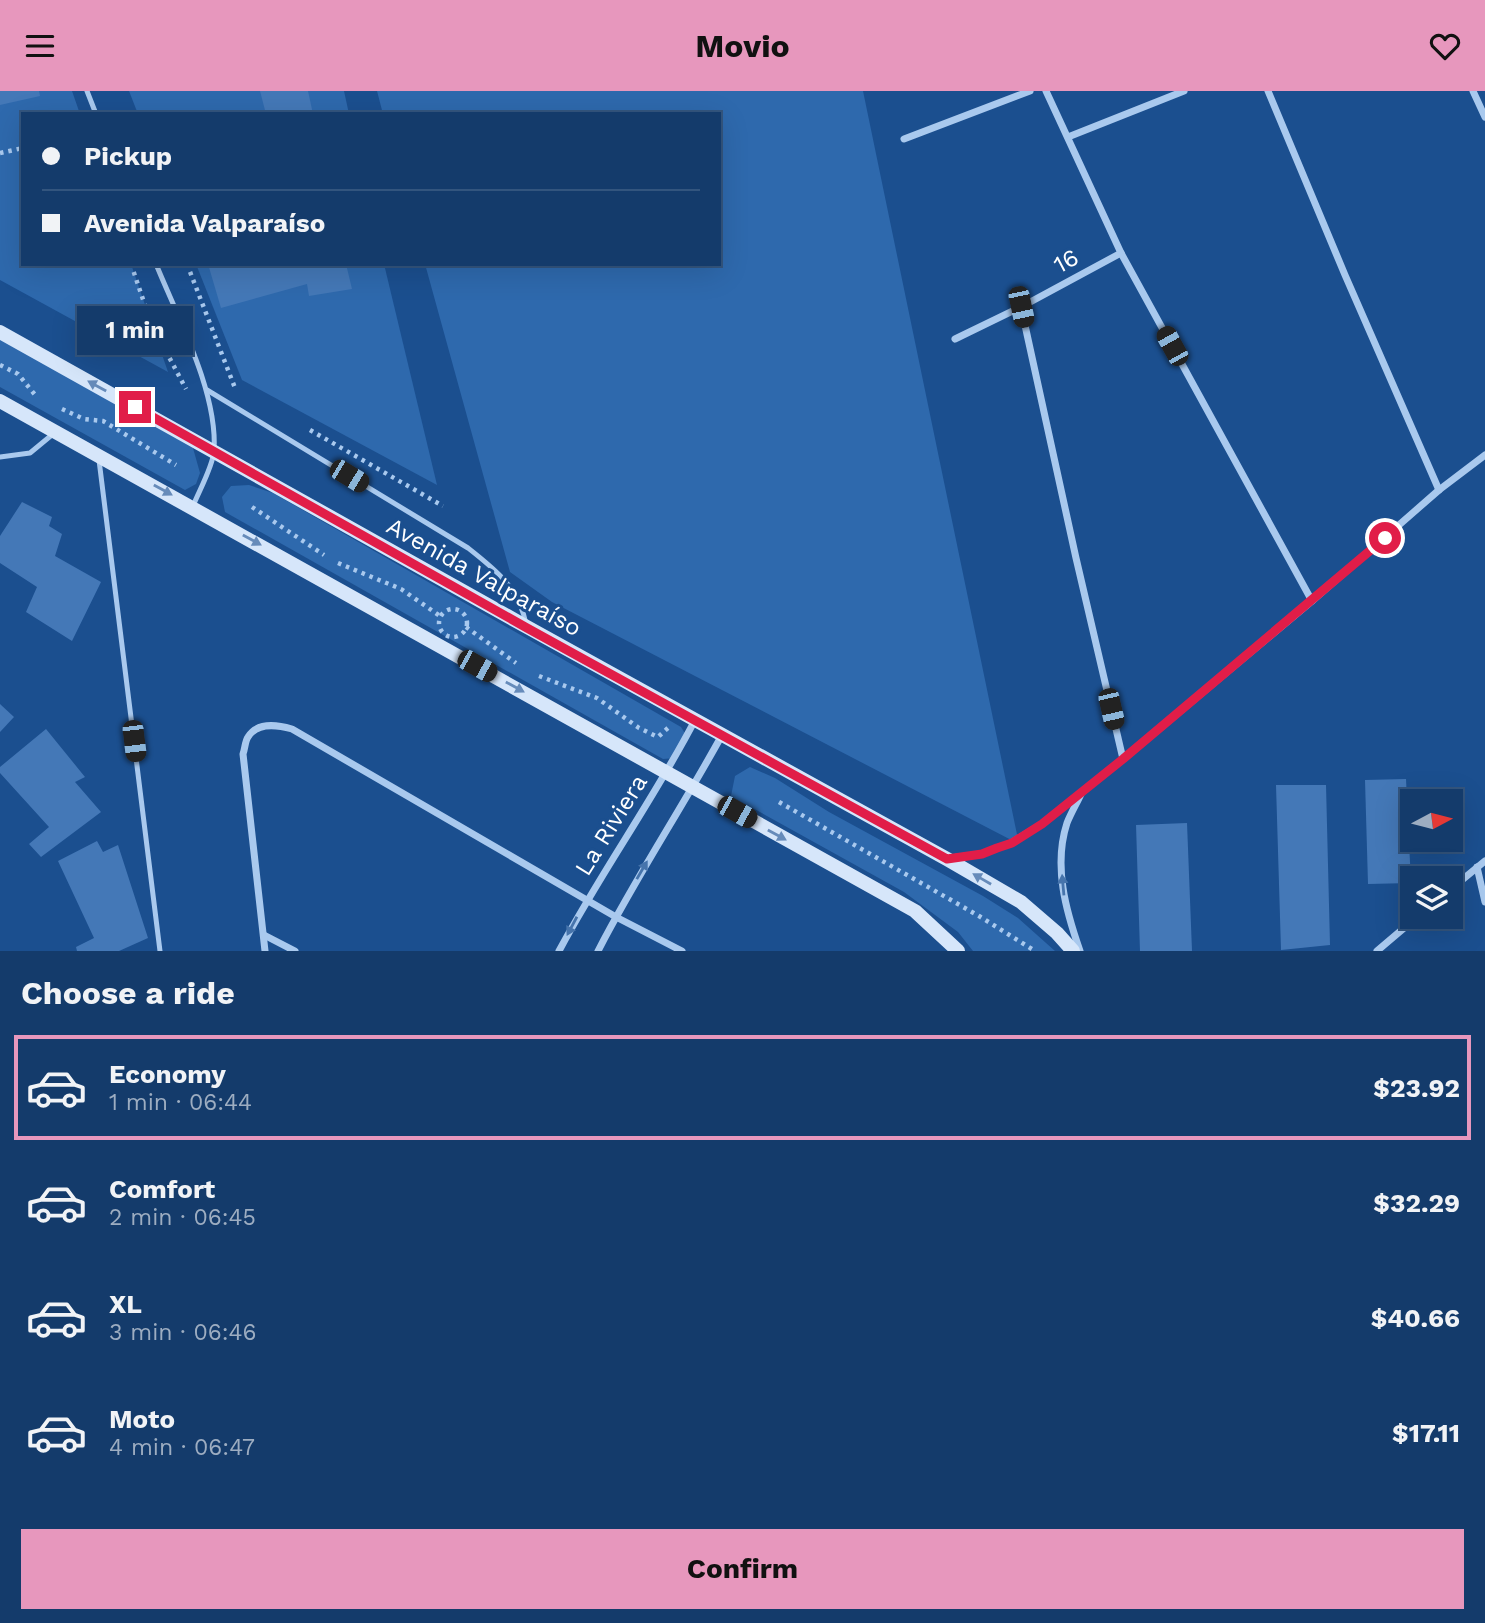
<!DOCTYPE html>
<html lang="en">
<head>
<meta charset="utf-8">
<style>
  body { margin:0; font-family:"Work Sans",sans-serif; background:#1d4271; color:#f1f3f6; height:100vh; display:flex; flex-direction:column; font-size:26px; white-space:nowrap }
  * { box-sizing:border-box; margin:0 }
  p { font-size:23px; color:#9dadc1 }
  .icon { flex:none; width:38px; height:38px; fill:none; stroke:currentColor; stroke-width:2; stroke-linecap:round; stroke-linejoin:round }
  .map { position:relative; height:860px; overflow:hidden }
  .sheet { display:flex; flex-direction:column; background:#143b6b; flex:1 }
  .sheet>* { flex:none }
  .guide { position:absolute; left:21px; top:21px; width:700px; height:154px; border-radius:0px; box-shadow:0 7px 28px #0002,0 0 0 2px #33557e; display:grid; align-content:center; height:154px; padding:0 21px; background:#143b6b }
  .needle { width:46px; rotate:83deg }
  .buttons { position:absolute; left:1400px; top:698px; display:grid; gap:14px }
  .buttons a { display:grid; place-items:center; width:63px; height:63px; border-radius:0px; background:#143b6b; box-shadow:0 7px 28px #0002,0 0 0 2px #33557e; font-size:35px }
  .end { position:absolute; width:32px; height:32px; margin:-16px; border:9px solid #e11d48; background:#fff; box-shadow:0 0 0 4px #fff }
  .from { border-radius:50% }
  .bubble { position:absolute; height:49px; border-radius:0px; background:#143b6b; box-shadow:0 7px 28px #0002,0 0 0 2px #33557e; font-size:23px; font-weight:700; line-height:49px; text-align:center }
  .car { position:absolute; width:21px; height:42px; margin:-21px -10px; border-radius:9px; box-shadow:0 0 5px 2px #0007; background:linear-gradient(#222 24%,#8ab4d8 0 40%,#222 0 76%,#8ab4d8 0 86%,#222 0) }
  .guide b { display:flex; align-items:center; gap:24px; height:66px; font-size:26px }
  .guide b+b { border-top:2px solid #33557e }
  .guide i { width:18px; height:18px; background:#f1f3f6 }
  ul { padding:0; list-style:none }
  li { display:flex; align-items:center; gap:21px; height:105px; margin:0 14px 10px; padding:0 7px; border:4px solid transparent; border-radius:0px }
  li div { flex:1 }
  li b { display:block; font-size:26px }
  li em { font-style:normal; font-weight:700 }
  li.active { border-color:#e797bd }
  li>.icon { width:63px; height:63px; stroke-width:1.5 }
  h2 { padding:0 21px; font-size:32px; line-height:84px }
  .button { display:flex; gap:14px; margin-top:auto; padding:14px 21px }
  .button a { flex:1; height:80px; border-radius:0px; background:#e797bd; color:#111; font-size:28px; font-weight:700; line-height:80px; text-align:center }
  header { display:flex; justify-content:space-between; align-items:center; height:91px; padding:0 21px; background:#e797bd; color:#111; font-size:32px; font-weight:700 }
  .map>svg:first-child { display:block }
</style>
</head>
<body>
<header><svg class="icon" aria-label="menu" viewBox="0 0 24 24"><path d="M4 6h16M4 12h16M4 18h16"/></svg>Movio<svg class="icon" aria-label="heart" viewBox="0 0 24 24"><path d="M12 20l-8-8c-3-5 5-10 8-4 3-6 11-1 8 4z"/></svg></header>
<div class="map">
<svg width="1485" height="860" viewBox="0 0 1485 860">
  <rect width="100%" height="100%" fill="#1b4f8f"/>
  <g fill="#2e69ad">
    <path d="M0,0H72L80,23H23V173H131L168,281L0,189Z"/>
    <path d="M129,0H344L349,23H138Z"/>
    <path d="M377,0H863L1019,753L552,511L510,481L425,173H719V23H383Z"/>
    <path d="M196,173H384L437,394L242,289Z"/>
    <path d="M0,247L193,357L200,382L196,393L185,399L0,296Z"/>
    <path d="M249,394L273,402L681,636L686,644L675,667L663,668L225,421L222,406L231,395Z"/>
    <path d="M750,676L775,687L829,721L983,805L1018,827L1055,860H973L958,841L904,801L731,705L735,685Z"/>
  </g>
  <g fill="#4478b7">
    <path d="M0,0H39L40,5L0,14Z"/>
    <path d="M260,0H308L313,23H266Z"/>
    <path d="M208,173H346L352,198L309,205L307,193L221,217Z"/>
    <path d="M22,411L52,426L49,435L62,443L55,465L101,491L72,550L26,521L37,496L0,472V445Z"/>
    <path d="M0,613L14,626L0,641Z"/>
    <path d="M46,638L85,686L75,691L101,721L41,766L29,753L49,736L0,682V676Z"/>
    <path d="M1406,688L1411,792L1368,793L1365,689Z"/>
    <path d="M1276,694H1326L1330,854L1281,859Z"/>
    <path d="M1187,732L1192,860H1140L1136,734Z"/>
    <path d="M97,750L103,761L118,754L148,847L119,860H77L76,856L94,847L58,770Z"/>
  </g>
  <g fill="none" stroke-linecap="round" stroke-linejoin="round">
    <g stroke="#a9c9ee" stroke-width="4.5" stroke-dasharray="3.5 5" stroke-linecap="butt">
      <path d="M0,62L23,57"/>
      <path d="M131,173L151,232L186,298"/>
      <path d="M187,173L235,297"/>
      <path d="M0,274L18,283L36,305"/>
      <path d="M62,318L84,328L103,330L176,374"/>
      <path d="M310,339L443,415"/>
      <path d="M252,416L324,464"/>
      <path d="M338,472L401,498L440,525"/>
      <circle cx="453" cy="532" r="14"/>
      <path d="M466,536L516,572"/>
      <path d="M539,585L597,607L639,637L658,646L669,636"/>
      <path d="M779,711L979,825L1035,860"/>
    </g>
    <g stroke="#a9c9ee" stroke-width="5">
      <path d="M87,0L96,23"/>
      <path d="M156,173C178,227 218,302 214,360C213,375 199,400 193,415"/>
      <path d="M207,299L468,457C496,479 519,497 526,533"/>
      <path d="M0,366L30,362L53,343"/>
      <path d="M99,369L160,860"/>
    </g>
    <g stroke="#a9c9ee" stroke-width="7">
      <path d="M1046,0L1121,162L1312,510"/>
      <path d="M1268,0L1345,184L1439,399"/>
      <path d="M1473,0L1485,26"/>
      <path d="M1068,46L1184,0"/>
      <path d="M904,48L1030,0"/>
      <path d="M1021,216L1076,467L1123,668"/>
      <path d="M955,248L1021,216L1121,162"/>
      <path d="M951,767L982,763L1011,752L1042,733L1123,668L1312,510L1439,399L1485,364"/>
      <path d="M1477,776L1485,811"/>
      <path d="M1451,798L1485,770"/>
      <path d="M264,844L295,860"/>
      <path d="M265,860L243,663C245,658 245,650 248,646C257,631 278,634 292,638L616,826L682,860"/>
      <path d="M559,860C601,781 654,708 695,629"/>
      <path d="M598,860C636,786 682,717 722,644"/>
      <path d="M1080,860C1066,820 1053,775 1067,732C1071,722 1077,712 1081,703"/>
      <path d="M1377,860L1417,826"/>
    </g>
    <g stroke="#d6e6fa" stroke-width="14">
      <path d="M0,241L527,536L947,768L1021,811L1057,842L1073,860"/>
      <path d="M0,310L915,820L958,860"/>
    </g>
  </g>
  <defs><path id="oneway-solid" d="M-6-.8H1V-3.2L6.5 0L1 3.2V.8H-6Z" transform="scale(1.75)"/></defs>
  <g fill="#668bba">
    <use href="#oneway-solid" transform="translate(97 295) rotate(-151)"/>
    <use href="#oneway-solid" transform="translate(163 399) rotate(29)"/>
    <use href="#oneway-solid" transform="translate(252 449) rotate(29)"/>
    <use href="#oneway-solid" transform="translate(515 596) rotate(29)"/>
    <use href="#oneway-solid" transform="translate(777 744) rotate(29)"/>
    <use href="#oneway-solid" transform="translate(982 788) rotate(-150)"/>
  </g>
  <g fill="#4674ac">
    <use href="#oneway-solid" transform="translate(642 779) rotate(-60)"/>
    <use href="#oneway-solid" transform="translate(1063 794) rotate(-95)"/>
    <use href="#oneway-solid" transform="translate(572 835) rotate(118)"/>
  </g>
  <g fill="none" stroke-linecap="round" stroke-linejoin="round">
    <path stroke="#e11d48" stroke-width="9" d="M135,316L527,537L947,768L982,763L997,757L1012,752L1042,733L1123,668L1385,447"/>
  </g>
  <g text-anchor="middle" stroke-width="6" stroke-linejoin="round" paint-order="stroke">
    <g font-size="24" fill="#fff" stroke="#1b4f8f">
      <text transform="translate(1066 170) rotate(-28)" y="8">16</text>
      <text transform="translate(484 486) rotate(29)" y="8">Avenida Valparaíso</text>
      <text transform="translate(611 734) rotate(-58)" y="8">La Riviera</text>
    </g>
  </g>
</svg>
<div class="buttons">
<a><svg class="needle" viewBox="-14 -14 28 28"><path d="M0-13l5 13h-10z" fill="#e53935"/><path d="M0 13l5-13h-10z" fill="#9dadc1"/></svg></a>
<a><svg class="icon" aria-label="layers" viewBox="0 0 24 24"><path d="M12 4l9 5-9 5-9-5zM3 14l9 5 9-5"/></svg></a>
</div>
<i class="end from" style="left:1385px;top:447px"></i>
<i class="end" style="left:135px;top:316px"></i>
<div class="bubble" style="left:77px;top:215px;width:116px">1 min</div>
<i class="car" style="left:1021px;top:216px;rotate:168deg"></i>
<i class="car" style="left:1172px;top:255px;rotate:331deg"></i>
<i class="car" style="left:349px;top:385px;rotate:121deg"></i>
<i class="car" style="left:477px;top:575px;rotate:119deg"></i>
<i class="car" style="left:1111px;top:618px;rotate:167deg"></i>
<i class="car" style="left:134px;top:650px;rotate:173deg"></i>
<i class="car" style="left:737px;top:721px;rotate:119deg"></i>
<div class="guide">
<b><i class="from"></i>Pickup</b>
<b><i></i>Avenida Valparaíso</b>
</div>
</div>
<section class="sheet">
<h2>Choose a ride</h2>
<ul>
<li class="active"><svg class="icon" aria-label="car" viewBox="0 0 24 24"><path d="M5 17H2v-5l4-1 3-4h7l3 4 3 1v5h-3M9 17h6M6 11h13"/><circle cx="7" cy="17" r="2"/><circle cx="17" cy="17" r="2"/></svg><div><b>Economy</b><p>1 min · 06:44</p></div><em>$23.92</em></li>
<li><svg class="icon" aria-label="car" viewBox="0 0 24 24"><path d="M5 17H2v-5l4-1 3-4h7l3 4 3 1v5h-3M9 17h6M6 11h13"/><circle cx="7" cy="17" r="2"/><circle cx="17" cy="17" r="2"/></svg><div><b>Comfort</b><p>2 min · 06:45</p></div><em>$32.29</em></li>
<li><svg class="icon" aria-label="car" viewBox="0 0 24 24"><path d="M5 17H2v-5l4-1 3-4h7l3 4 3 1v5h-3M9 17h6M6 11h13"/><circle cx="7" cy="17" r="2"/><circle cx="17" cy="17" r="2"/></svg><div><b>XL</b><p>3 min · 06:46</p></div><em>$40.66</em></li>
<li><svg class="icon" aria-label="car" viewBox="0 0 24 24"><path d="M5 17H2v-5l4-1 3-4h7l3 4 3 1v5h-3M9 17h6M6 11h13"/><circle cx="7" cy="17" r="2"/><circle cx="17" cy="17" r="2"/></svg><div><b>Moto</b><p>4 min · 06:47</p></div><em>$17.11</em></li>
</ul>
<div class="button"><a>Confirm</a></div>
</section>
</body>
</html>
